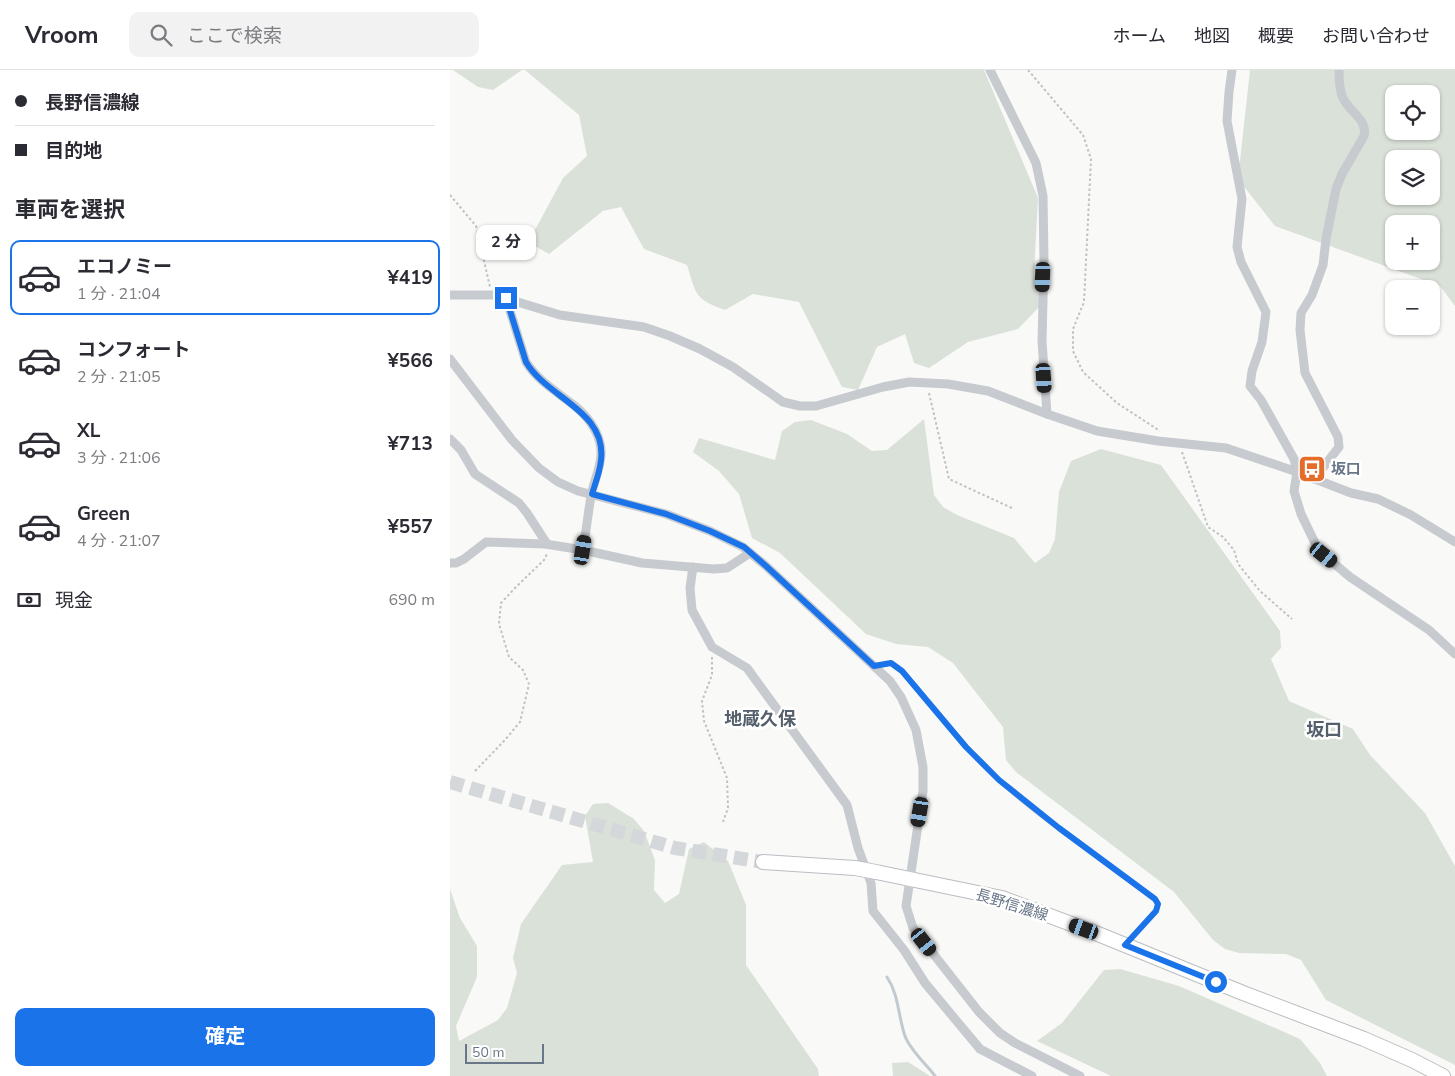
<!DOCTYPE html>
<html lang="ja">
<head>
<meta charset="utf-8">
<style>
  body { margin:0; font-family:"Nunito Sans","Noto Sans JP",sans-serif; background:#f2f2f3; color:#2b2b33; height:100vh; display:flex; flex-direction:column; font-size:19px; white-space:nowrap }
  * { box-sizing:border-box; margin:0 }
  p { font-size:16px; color:#7c7c81 }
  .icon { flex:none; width:28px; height:28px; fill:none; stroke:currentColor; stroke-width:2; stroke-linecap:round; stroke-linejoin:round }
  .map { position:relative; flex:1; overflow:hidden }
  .drawer { display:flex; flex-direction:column; background:#fff; width:450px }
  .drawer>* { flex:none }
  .banner { display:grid; align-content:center; height:110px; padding:0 15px; background:#fff }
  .fabs { position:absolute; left:935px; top:15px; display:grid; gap:10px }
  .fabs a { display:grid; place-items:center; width:55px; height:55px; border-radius:10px; background:#fff; box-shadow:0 1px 4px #0004; font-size:25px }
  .scale { position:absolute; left:15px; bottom:12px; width:79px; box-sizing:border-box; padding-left:5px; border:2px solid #687688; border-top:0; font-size:14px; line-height:18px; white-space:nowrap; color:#687688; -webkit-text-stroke:4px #fff; paint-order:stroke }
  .end { position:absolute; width:22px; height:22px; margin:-11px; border:6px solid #1a73e8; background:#fff; box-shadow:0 0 0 2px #fff }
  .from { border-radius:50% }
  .bubble { position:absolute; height:35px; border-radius:10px; background:#fff; box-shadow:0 1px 4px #0004; font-size:16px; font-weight:700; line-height:35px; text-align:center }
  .car { position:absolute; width:15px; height:30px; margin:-15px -8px; border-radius:6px; box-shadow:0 0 4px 1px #0007; background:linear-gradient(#222 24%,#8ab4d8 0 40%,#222 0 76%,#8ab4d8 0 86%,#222 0) }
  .banner b { display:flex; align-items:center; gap:18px; height:48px; font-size:19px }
  .banner b+b { border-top:1px solid #e1e1e2 }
  .banner i { width:12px; height:12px; background:#2b2b33 }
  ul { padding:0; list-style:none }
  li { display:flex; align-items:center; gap:15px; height:75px; margin:0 10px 8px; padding:0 5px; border:2px solid transparent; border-radius:10px }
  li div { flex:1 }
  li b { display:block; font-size:19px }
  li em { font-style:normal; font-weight:700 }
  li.on { border-color:#1a73e8 }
  li>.icon { width:45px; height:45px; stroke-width:1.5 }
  h2 { padding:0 15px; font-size:22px; line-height:60px }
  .pay { display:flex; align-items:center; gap:12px; height:55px; padding:0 15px; font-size:19px }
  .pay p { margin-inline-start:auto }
  .action { display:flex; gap:10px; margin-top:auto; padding:10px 15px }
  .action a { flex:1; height:58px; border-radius:10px; background:#1a73e8; color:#fff; font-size:20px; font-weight:700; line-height:58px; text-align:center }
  header { display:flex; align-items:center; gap:30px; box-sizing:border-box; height:70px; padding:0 25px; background:#fff; border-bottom:1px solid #e1e1e2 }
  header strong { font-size:24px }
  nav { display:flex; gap:28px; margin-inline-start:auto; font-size:18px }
  .search { width:350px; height:45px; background:#f2f2f3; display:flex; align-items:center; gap:12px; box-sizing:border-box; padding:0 18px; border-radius:10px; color:#7c7c81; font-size:19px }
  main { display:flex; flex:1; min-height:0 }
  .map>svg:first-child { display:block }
</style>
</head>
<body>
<header>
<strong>Vroom</strong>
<div class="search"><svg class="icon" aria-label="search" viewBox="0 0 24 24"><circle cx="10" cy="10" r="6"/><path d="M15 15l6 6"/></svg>ここで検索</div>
<nav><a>ホーム</a><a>地図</a><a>概要</a><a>お問い合わせ</a></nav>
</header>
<main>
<section class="drawer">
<div class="banner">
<b><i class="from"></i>長野信濃線</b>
<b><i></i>目的地</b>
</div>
<h2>車両を選択</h2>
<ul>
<li class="on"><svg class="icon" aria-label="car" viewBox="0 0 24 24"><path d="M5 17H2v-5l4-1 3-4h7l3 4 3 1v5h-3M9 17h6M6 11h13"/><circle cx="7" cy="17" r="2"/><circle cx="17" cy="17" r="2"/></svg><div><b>エコノミー</b><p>1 分 · 21:04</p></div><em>¥419</em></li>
<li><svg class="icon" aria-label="car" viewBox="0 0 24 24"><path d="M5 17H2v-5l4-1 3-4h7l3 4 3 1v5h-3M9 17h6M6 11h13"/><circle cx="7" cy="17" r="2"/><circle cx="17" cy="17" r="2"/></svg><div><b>コンフォート</b><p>2 分 · 21:05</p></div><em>¥566</em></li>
<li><svg class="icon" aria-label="car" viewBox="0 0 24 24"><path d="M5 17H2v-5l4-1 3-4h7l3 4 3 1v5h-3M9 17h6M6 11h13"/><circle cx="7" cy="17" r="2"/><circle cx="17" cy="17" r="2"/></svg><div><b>XL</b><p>3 分 · 21:06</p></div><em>¥713</em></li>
<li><svg class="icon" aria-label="car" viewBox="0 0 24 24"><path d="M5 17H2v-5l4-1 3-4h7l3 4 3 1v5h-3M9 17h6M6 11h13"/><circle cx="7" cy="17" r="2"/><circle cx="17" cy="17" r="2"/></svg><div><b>Green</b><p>4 分 · 21:07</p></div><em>¥557</em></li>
</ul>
<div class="pay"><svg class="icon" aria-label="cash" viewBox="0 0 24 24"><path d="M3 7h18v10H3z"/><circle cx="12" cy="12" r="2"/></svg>現金<p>690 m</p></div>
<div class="action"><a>確定</a></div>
</section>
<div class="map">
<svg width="1005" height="1006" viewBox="0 0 1005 1006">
  <rect width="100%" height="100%" fill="#f9f9f7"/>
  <g fill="#dae1d8" fill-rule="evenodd">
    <path d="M3,0H72L43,20L28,17Z"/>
    <path d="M75,0H534L588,128L584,204L591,235L568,259L518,272L479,298L464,293L455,264L427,277L408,320L392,317L349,232L303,224L275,240C244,229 246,224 237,195L194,179L171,137L153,141L99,184L85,176V160L113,108L137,86L129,45Z"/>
    <path d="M800,0H1005V236L990,216L825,156L788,109ZM944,24H981V61H944ZM944,89H981V126H944ZM944,154H981V191H944Z"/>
    <path d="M474,349L484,425L493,437L507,445L564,468L585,493L599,483L605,469L609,422L621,391L651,379L711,395L830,561L831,578L821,589L839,631L903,659L920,685L975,743L1005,796V995L876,930L851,890L836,884L789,883L775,879L763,870L724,822L566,702L556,690L553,657L503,593L478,577L446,574L416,564L330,483L302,468L289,424L269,401L243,382L249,368L325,390L332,361L345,352L361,350L397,364L422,381L437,380Z"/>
    <path d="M158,733L184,749L194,761L205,790L204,820L215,833L229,824L239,779L254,772L278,791L296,835V895L368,999L369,1006H0V819L10,848L27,876V907L6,956L9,971L48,950L57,938L67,903L63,888L71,854L112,795L143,792L135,746L143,734Z"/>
    <path d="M670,899L729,916L850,969L870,993L877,1006H661L587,971L612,953L654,900Z"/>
    <path d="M458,992L480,1006H443L442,993Z"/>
  </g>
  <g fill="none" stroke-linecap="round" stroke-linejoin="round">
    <path stroke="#c2cad0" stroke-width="3" d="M437,907C449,925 448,946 455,966C460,980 476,994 485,1006"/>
    <path stroke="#d5d8db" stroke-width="14" stroke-dasharray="14 7" stroke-linecap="butt" d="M0,712L225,778L313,792"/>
    <g stroke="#babdc2" stroke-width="16">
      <g id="primary">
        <path d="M313,792L405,798"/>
        <path d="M426,802L552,828L648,864L793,923L914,969L962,990L993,1006"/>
      </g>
    </g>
    <g stroke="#bfc1c4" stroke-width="2" stroke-dasharray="2.5 2.5" stroke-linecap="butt">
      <path d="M578,0L633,65L641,89L634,232L623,259V281L633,302L667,333L710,361"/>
      <path d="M0,125L26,156L40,217"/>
      <path d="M479,323L499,409L564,439"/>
      <path d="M732,382L758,457L773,467L784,480L788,494L810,521L842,549"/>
      <path d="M262,587V605L252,631L254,651L277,708L278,738L273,752"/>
      <path d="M25,701L55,670L70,652L79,614L73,600L59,587L49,554L51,533L66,517L94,490L97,484"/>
    </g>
    <path stroke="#c7cace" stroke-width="4.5" d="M426,596L441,593L452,601C483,638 513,676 548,709C596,754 654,788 705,829L708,834L706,841L677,873"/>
    <g stroke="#c7cace" stroke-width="9">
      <path d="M540,0L586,93L593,126L594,190L592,271L597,344"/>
      <path d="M782,0L779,22L777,51L792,129L787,177L791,192L816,242L812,272L802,301L800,316L811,330L844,389L847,402L844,421L851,444L865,473L874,485L900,507L979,560L1005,584"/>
      <path d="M0,225H45L110,245L194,257L220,266L250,279L283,297L333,332L350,336H366L433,317L459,312L498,314L538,321L597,344L647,361L708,371L776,378L847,402L901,423L928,429L961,445L1005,472"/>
      <path d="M0,289L62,370L89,398L108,412L128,421L216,444L260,461L293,477L316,496L440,611L451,627L466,660L473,697V721L456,836L463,858L529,942L550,963L565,973L630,1006"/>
      <path d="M0,369L11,380L25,404L69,433L77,443L97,474"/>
      <path d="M864,409L889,377L888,367L855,303L850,260L851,243L862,225L873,195L876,169L886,119L892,104L914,66C918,49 899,42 893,28C889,20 889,9 889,0"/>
      <path d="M133,480L192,493L264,499L277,498L300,483"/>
      <path d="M0,493H6L14,489L36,472L95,474L133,480C136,462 138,444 141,426C143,415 148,404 150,392C155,370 141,349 125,336C107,322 88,311 76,292L56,228"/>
      <path d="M243,497L240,518L242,540L262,577L297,598L397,735L408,778L421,813L423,841L454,880L475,913L530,979L582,1006"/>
    </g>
    <use href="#primary" stroke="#fff" stroke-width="14"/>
    <g stroke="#babdc2" stroke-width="16" stroke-linecap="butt">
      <path id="primary-bridge" d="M405,798L426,802"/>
    </g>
    <use href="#primary-bridge" stroke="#fff" stroke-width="14"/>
  </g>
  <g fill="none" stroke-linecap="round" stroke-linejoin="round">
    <path stroke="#1a73e8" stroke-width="6" d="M56,228L76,292C97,328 157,341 151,390C150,402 145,414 142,424L216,444L260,461L294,477L316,496L424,596L441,593L452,601L516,677L549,710L609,758L705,829L708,834L706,841L675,875L766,912"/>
  </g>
  <defs>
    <g id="bus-square" transform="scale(1.4375)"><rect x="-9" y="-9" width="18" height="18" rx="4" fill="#e46d2c" stroke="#fff"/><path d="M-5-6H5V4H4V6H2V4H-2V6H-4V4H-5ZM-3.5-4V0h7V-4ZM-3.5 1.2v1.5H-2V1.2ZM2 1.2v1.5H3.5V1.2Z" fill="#fff"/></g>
  </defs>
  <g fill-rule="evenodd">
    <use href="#bus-square" x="862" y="399"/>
  </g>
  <g text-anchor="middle" stroke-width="5" stroke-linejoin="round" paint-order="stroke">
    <g font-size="15" font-weight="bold" fill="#687688" stroke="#fff" text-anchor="start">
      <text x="881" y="404">坂口</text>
    </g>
    <g font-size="15" fill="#687688" stroke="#fff">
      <text transform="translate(562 835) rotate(17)" y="5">長野信濃線</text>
    </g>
    <g font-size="18" font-weight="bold" fill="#56606d" stroke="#fff">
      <text x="310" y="655">地蔵久保</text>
      <text x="874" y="666">坂口</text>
    </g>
  </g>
</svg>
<div class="fabs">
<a><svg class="icon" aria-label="locate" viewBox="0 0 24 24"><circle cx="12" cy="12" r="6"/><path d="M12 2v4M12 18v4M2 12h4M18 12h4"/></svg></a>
<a><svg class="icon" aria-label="layers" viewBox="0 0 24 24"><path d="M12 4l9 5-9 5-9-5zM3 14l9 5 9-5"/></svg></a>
<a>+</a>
<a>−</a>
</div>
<div class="scale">50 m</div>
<i class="end from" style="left:766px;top:912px"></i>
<i class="end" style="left:56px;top:228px"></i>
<div class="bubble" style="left:26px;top:155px;width:60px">2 分</div>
<i class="car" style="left:593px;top:207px;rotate:182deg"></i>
<i class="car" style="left:594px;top:308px;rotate:176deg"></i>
<i class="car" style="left:133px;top:480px;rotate:9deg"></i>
<i class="car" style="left:874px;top:485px;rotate:129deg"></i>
<i class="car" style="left:470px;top:742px;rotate:190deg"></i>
<i class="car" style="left:634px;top:859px;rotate:290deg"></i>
<i class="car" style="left:474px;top:872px;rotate:142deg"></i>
</div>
</main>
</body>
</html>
